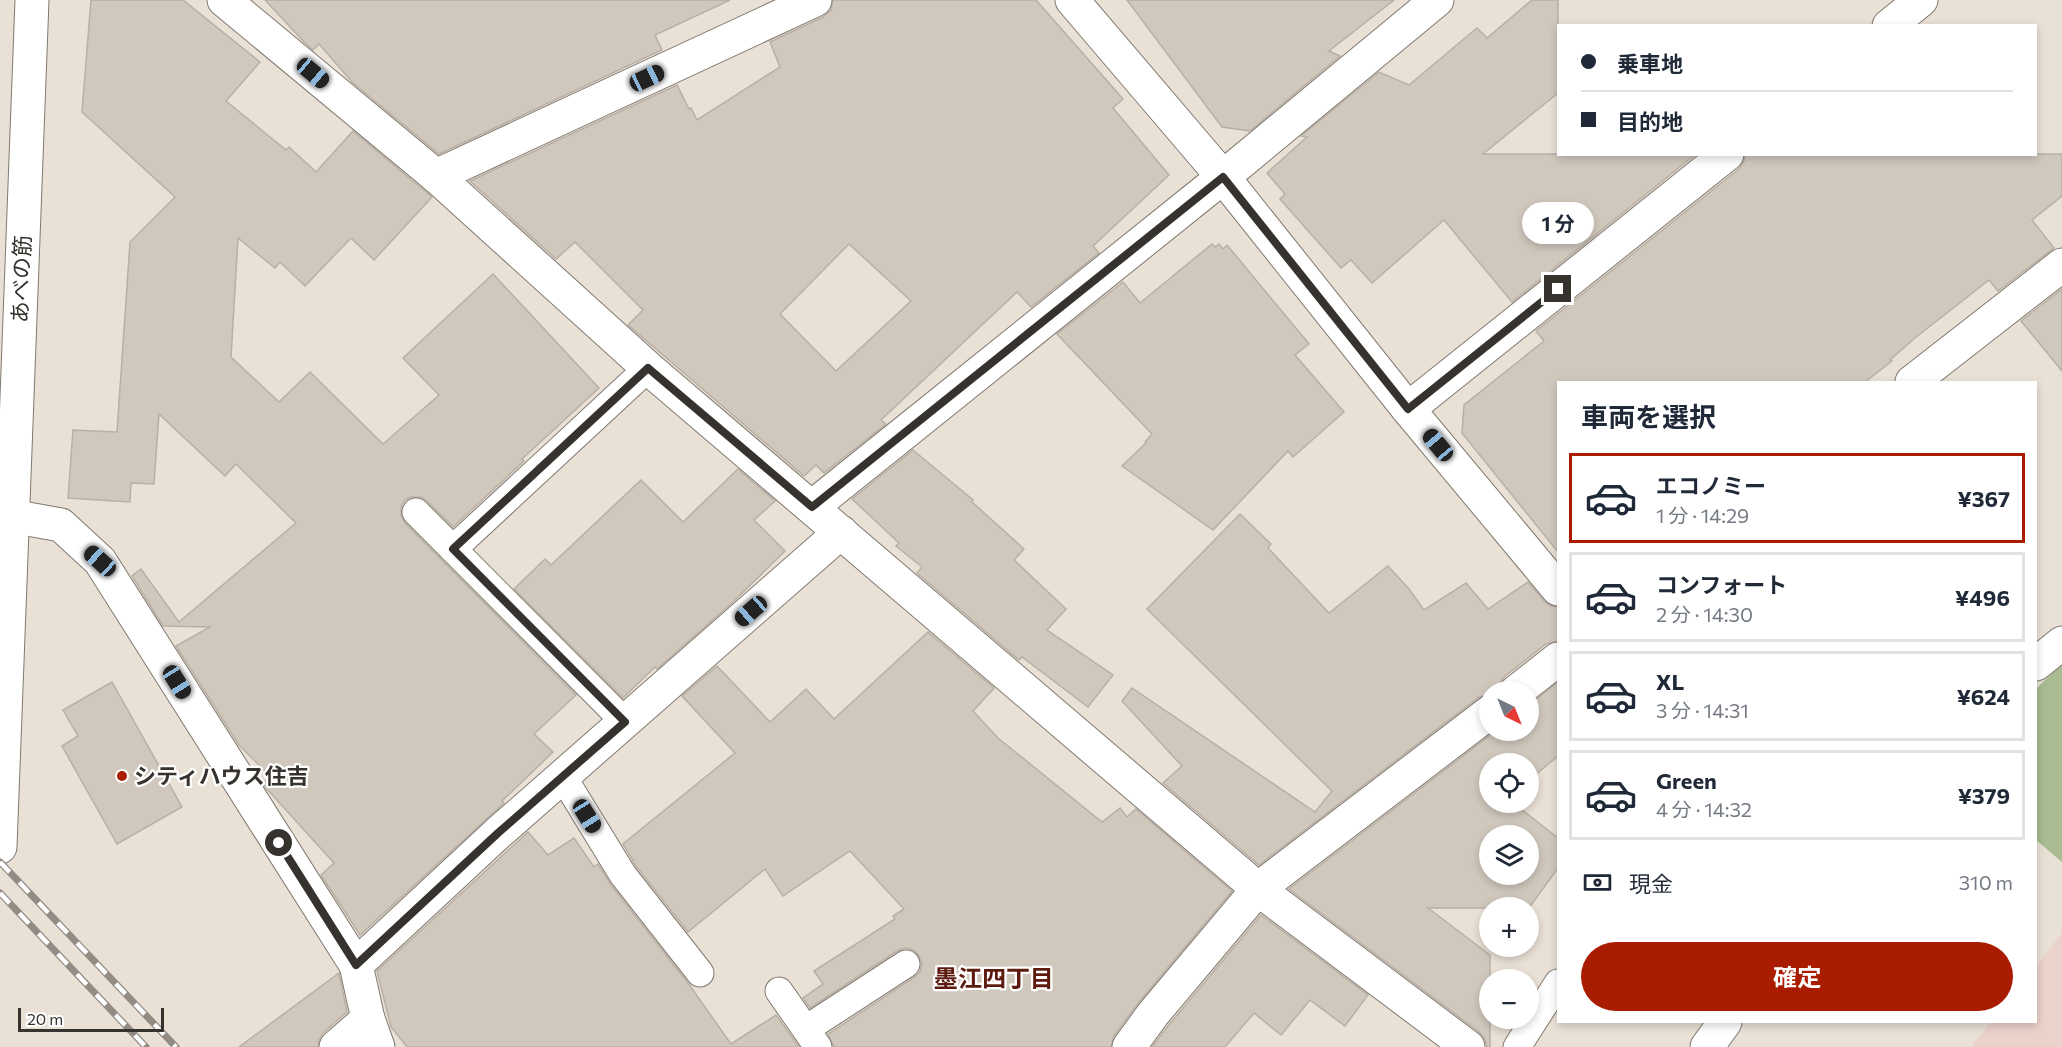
<!DOCTYPE html>
<html lang="ja">
<head>
<meta charset="utf-8">
<style>
  body { margin:0; font-family:Commissioner,"Noto Sans JP",sans-serif; background:#f6f6f7; color:#1f2937; height:100vh; display:flex; flex-direction:column; font-size:22px; white-space:nowrap }
  * { box-sizing:border-box; margin:0 }
  p { font-size:20px; color:#747a83 }
  .icon { flex:none; width:33px; height:33px; fill:none; stroke:currentColor; stroke-width:2; stroke-linecap:round; stroke-linejoin:round }
  .map { position:relative; flex:1; overflow:hidden }
  .details { position:absolute; left:1557px; top:381px; width:480px; height:642px; display:flex; flex-direction:column; background:#fff; border-radius:0px; box-shadow:0 3px 9px #0003 }
  .details>* { flex:none }
  .guide { position:absolute; left:1557px; top:24px; width:480px; height:132px; border-radius:0px; box-shadow:0 3px 9px #0003; display:grid; align-content:center; height:132px; padding:0 24px; background:#fff }
  .needle { width:39px; rotate:137deg }
  .buttons { position:absolute; left:1479px; top:681px; display:grid; gap:12px }
  .buttons a { display:grid; place-items:center; width:60px; height:60px; border-radius:50%; background:#fff; box-shadow:0 3px 9px #0003; font-size:30px }
  .scale { position:absolute; left:18px; bottom:15px; width:146px; box-sizing:border-box; padding-left:6px; border:3px solid #36322e; border-top:0; font-size:16px; line-height:21px; white-space:nowrap; color:#36322e; -webkit-text-stroke:4px #fff; paint-order:stroke }
  .end { position:absolute; width:27px; height:27px; margin:-14px; border:8px solid #36322e; background:#fff; box-shadow:0 0 0 3px #fff }
  .from { border-radius:50% }
  .bubble { position:absolute; height:42px; border-radius:21px; background:#fff; box-shadow:0 3px 9px #0003; font-size:20px; font-weight:700; line-height:42px; text-align:center }
  .car { position:absolute; width:18px; height:36px; margin:-18px -9px; border-radius:8px; box-shadow:0 0 4px 2px #0007; background:linear-gradient(#222 24%,#8ab4d8 0 40%,#222 0 76%,#8ab4d8 0 86%,#222 0) }
  .guide b { display:flex; align-items:center; gap:21px; height:57px; font-size:22px }
  .guide b+b { border-top:2px solid #e0e1e3 }
  .guide i { width:15px; height:15px; background:#1f2937 }
  ul { padding:0; list-style:none }
  li { display:flex; align-items:center; gap:18px; height:90px; margin:0 12px 9px; padding:0 12px; border:3px solid #e0e1e3; border-radius:0px }
  li div { flex:1 }
  li b { display:block; font-size:22px }
  li em { font-style:normal; font-weight:700 }
  li.active { border-color:#aa1c00 }
  li>.icon { width:54px; height:54px; stroke-width:1.5 }
  h2 { padding:0 24px; font-size:27px; line-height:72px }
  .pay { display:flex; align-items:center; gap:15px; height:66px; padding:0 24px; font-size:22px }
  .pay p { margin-inline-start:auto }
  .primary-button { display:flex; gap:12px; margin-top:auto; padding:12px 24px }
  .primary-button a { flex:1; height:69px; border-radius:36px; background:#aa1c00; color:#fff; font-size:24px; font-weight:700; line-height:69px; text-align:center }
  .map>svg:first-child { display:block }
</style>
</head>
<body>
<div class="map">
<svg width="2062" height="1047" viewBox="0 0 2062 1047">
  <rect width="100%" height="100%" fill="#eae1d6"/>
  <path fill="#ebd2cb" d="M2062,933V1047H1971L1991,1022H2036V966Z"/>
  <path fill="#a8bb91" d="M2062,663V862L2036,840V689Z"/>
  <g fill="#d0c8bd" stroke="#b8afa5" stroke-width="1.5" fill-rule="evenodd">
    <path d="M91,0H183L260,62L226,101L286,150L289,147L316,172L353,131L432,197L374,260L351,238L305,286L280,262L275,268L238,238L231,357L279,402L310,372L383,444L439,395L403,358L493,274L599,388L522,459L524,461L453,527L427,501L421,497H411L405,500L401,507V515L405,523L576,695L534,734L553,752L502,801L504,803L360,935L321,875L334,863L266,788L263,783L270,776L239,745L176,646L210,627L163,626L132,576L141,569L179,622L296,523L236,464L225,476L159,414L154,484L131,483L130,502L68,498L73,430L117,432L130,242L175,197L82,112Z"/>
    <path d="M265,0H730L655,35L662,50L439,154L353,83L319,44L313,50L305,43Z"/>
    <path d="M833,0H1036L1123,99L1113,108L1169,175L1093,246L1099,253L1031,307L1017,292L881,420L886,424L824,473L816,465L804,476L628,325L643,310L575,242L556,259L470,181L677,85L689,109L691,108L697,120L780,67L770,42L823,17L831,10ZM849,244L911,301L836,371L780,314Z"/>
    <path d="M1127,0H1394L1329,51L1340,56L1250,131L1222,127Z"/>
    <path d="M1532,0H1558V93L1483,154H1696L1512,302L1444,220L1372,283L1351,260L1341,268L1280,199L1285,194L1267,173L1307,137L1301,136L1379,72L1409,85L1477,28L1487,38Z"/>
    <path d="M1745,154H2062V196L2032,220L2054,248L1998,291L1989,280L1915,338L1890,360L1892,361L1865,382H1558V552L1462,433L1464,405L1544,341L1536,331L1739,169L1744,161Z"/>
    <path d="M1212,244L1215,247L1219,244L1223,249L1227,245L1309,344L1295,355L1344,412L1293,457L1288,451L1213,530L1122,466L1146,443L1145,442L1152,434L1057,334L1123,282L1140,303Z"/>
    <path d="M2062,289V371L2021,321Z"/>
    <path d="M913,450L973,500L972,502L1024,549L1014,560L1066,609L1047,630L1113,675L1088,707L1022,657L1019,660L917,573L922,567L896,546L899,543L852,499Z"/>
    <path d="M738,469L775,501L754,520L785,551L732,603L657,669L655,667L623,698L514,589L545,559L551,565L641,480L683,522Z"/>
    <path d="M1240,514L1271,544L1268,548L1329,613L1388,566L1409,589L1424,610L1466,583L1488,609L1528,582L1544,601L1551,606L1558,607V641L1546,644L1504,677L1499,685L1498,692H1490V694L1479,697L1259,865L1163,783L1182,766L1122,701L1132,688L1315,812L1332,791L1147,609Z"/>
    <path d="M928,632L994,688L973,711L998,738L1102,822L1120,808L1127,817L1136,809L1232,891L1139,1002L1114,1036L1111,1047H834L828,1034L915,977L920,972L922,964L919,956L914,950L905,948L897,951L810,1008L803,998L823,984L814,971L895,919L893,916L904,909L850,851L783,896L765,869L688,932L636,866L623,844L735,753L682,696L717,666L770,722L806,689L834,719Z"/>
    <path d="M112,682L182,807L117,844L62,746L78,736L63,710Z"/>
    <path d="M1558,682V756L1528,781V764H1490V802H1512L1558,838V868L1529,908H1428L1490,955V1047H1487L1485,1039L1479,1032L1289,889L1497,730H1528V706ZM1490,836H1528V874H1490Z"/>
    <path d="M528,832L548,855L574,838L594,867L598,864L611,885L688,983L731,1044L776,1015L799,1047H407L391,1027L377,971Z"/>
    <path d="M1261,915L1368,995L1345,1026L1310,1000L1281,1035L1254,1013L1225,1047H1152L1168,1026Z"/>
    <path d="M339,973L347,1012L323,1033L319,1040L318,1047H239Z"/>
  </g>
  <g fill="none" stroke-linecap="round" stroke-linejoin="round">
    <g stroke="#81796f" stroke-width="29">
      <g id="lane">
        <path d="M416,512L625,722"/>
        <path d="M453,549L648,368"/>
        <path d="M563,777L623,875L700,973"/>
        <path d="M779,991L818,1047"/>
        <path d="M806,1029L906,964"/>
        <path d="M1517,1047L1558,983"/>
      </g>
    </g>
    <g stroke="#81796f" stroke-width="35">
      <g id="street">
        <path d="M224,0L436,176L648,368L1258,889L1468,1047"/>
        <path d="M1072,0L1223,177L1408,409L1558,589"/>
        <path d="M1889,26L1921,0"/>
        <path d="M436,176L815,0"/>
        <path d="M1912,382L2062,265"/>
        <path d="M1408,409L1727,154"/>
        <path d="M812,507L1223,177L1437,0"/>
        <path d="M11,516L61,525L100,561L356,965L368,1019L378,1047"/>
        <path d="M2036,664L2062,643"/>
        <path d="M1516,692L1558,659"/>
        <path d="M356,965L498,833L841,532"/>
        <path d="M336,1047L368,1019"/>
        <path d="M1129,1047L1153,1014L1258,889L1490,712"/>
        <path d="M1707,1047L1725,1022"/>
      </g>
    </g>
    <g stroke="#81796f" stroke-width="35">
      <path id="primary" d="M0,847L32,0"/>
    </g>
    <use href="#lane" stroke="#fff" stroke-width="27"/>
    <use href="#street" stroke="#fff" stroke-width="33"/>
    <use href="#primary" stroke="#fff" stroke-width="33"/>
    <g stroke="#938c85" stroke-width="7">
      <g id="rail">
        <path d="M0,862L176,1047"/>
        <path d="M0,893L146,1047"/>
      </g>
    </g>
    <use href="#rail" stroke="#fff" stroke-width="4.5" stroke-dasharray="14" stroke-linecap="butt"/>
  </g>
  <g fill="none" stroke-linecap="round" stroke-linejoin="round">
    <path stroke="#36322e" stroke-width="8" d="M279,843L356,965L498,833L625,722L453,549L648,368L812,507L1223,177L1408,409L1558,289"/>
  </g>
  <circle fill="#aa1c00" stroke="#fff" stroke-width="2" cx="122" cy="776" r="6"/>
  <g text-anchor="middle" stroke-width="4.5" stroke-linejoin="round" paint-order="stroke">
    <g font-size="22" fill="#36322e" stroke="#fff">
      <text transform="translate(21 279) rotate(-88)" y="8">あべの筋</text>
    </g>
    <g font-size="22" font-weight="bold" fill="#36322e" stroke="#fff" text-anchor="start">
      <text x="134" y="784">シティハウス住吉</text>
    </g>
    <g font-size="24" font-weight="bold" fill="#5d1a0f" stroke="#fff">
      <text x="994" y="987">墨江四丁目</text>
    </g>
  </g>
</svg>
<div class="buttons">
<a><svg class="needle" viewBox="-14 -14 28 28"><path d="M0-13l5 13h-10z" fill="#e53935"/><path d="M0 13l5-13h-10z" fill="#747a83"/></svg></a>
<a><svg class="icon" aria-label="locate" viewBox="0 0 24 24"><circle cx="12" cy="12" r="6"/><path d="M12 2v4M12 18v4M2 12h4M18 12h4"/></svg></a>
<a><svg class="icon" aria-label="layers" viewBox="0 0 24 24"><path d="M12 4l9 5-9 5-9-5zM3 14l9 5 9-5"/></svg></a>
<a>+</a>
<a>−</a>
</div>
<div class="scale">20 m</div>
<i class="end from" style="left:279px;top:843px"></i>
<i class="end" style="left:1558px;top:289px"></i>
<div class="bubble" style="left:1522px;top:202px;width:72px">1 分</div>
<i class="car" style="left:313px;top:73px;rotate:130deg"></i>
<i class="car" style="left:647px;top:78px;rotate:65deg"></i>
<i class="car" style="left:1438px;top:445px;rotate:320deg"></i>
<i class="car" style="left:100px;top:561px;rotate:312deg"></i>
<i class="car" style="left:751px;top:611px;rotate:229deg"></i>
<i class="car" style="left:177px;top:682px;rotate:148deg"></i>
<i class="car" style="left:587px;top:816px;rotate:148deg"></i>
<div class="guide">
<b><i class="from"></i>乗車地</b>
<b><i></i>目的地</b>
</div>
<section class="details">
<h2>車両を選択</h2>
<ul>
<li class="active"><svg class="icon" aria-label="car" viewBox="0 0 24 24"><path d="M5 17H2v-5l4-1 3-4h7l3 4 3 1v5h-3M9 17h6M6 11h13"/><circle cx="7" cy="17" r="2"/><circle cx="17" cy="17" r="2"/></svg><div><b>エコノミー</b><p>1 分 · 14:29</p></div><em>¥367</em></li>
<li><svg class="icon" aria-label="car" viewBox="0 0 24 24"><path d="M5 17H2v-5l4-1 3-4h7l3 4 3 1v5h-3M9 17h6M6 11h13"/><circle cx="7" cy="17" r="2"/><circle cx="17" cy="17" r="2"/></svg><div><b>コンフォート</b><p>2 分 · 14:30</p></div><em>¥496</em></li>
<li><svg class="icon" aria-label="car" viewBox="0 0 24 24"><path d="M5 17H2v-5l4-1 3-4h7l3 4 3 1v5h-3M9 17h6M6 11h13"/><circle cx="7" cy="17" r="2"/><circle cx="17" cy="17" r="2"/></svg><div><b>XL</b><p>3 分 · 14:31</p></div><em>¥624</em></li>
<li><svg class="icon" aria-label="car" viewBox="0 0 24 24"><path d="M5 17H2v-5l4-1 3-4h7l3 4 3 1v5h-3M9 17h6M6 11h13"/><circle cx="7" cy="17" r="2"/><circle cx="17" cy="17" r="2"/></svg><div><b>Green</b><p>4 分 · 14:32</p></div><em>¥379</em></li>
</ul>
<div class="pay"><svg class="icon" aria-label="cash" viewBox="0 0 24 24"><path d="M3 7h18v10H3z"/><circle cx="12" cy="12" r="2"/></svg>現金<p>310 m</p></div>
<div class="primary-button"><a>確定</a></div>
</section>
</div>
</body>
</html>
